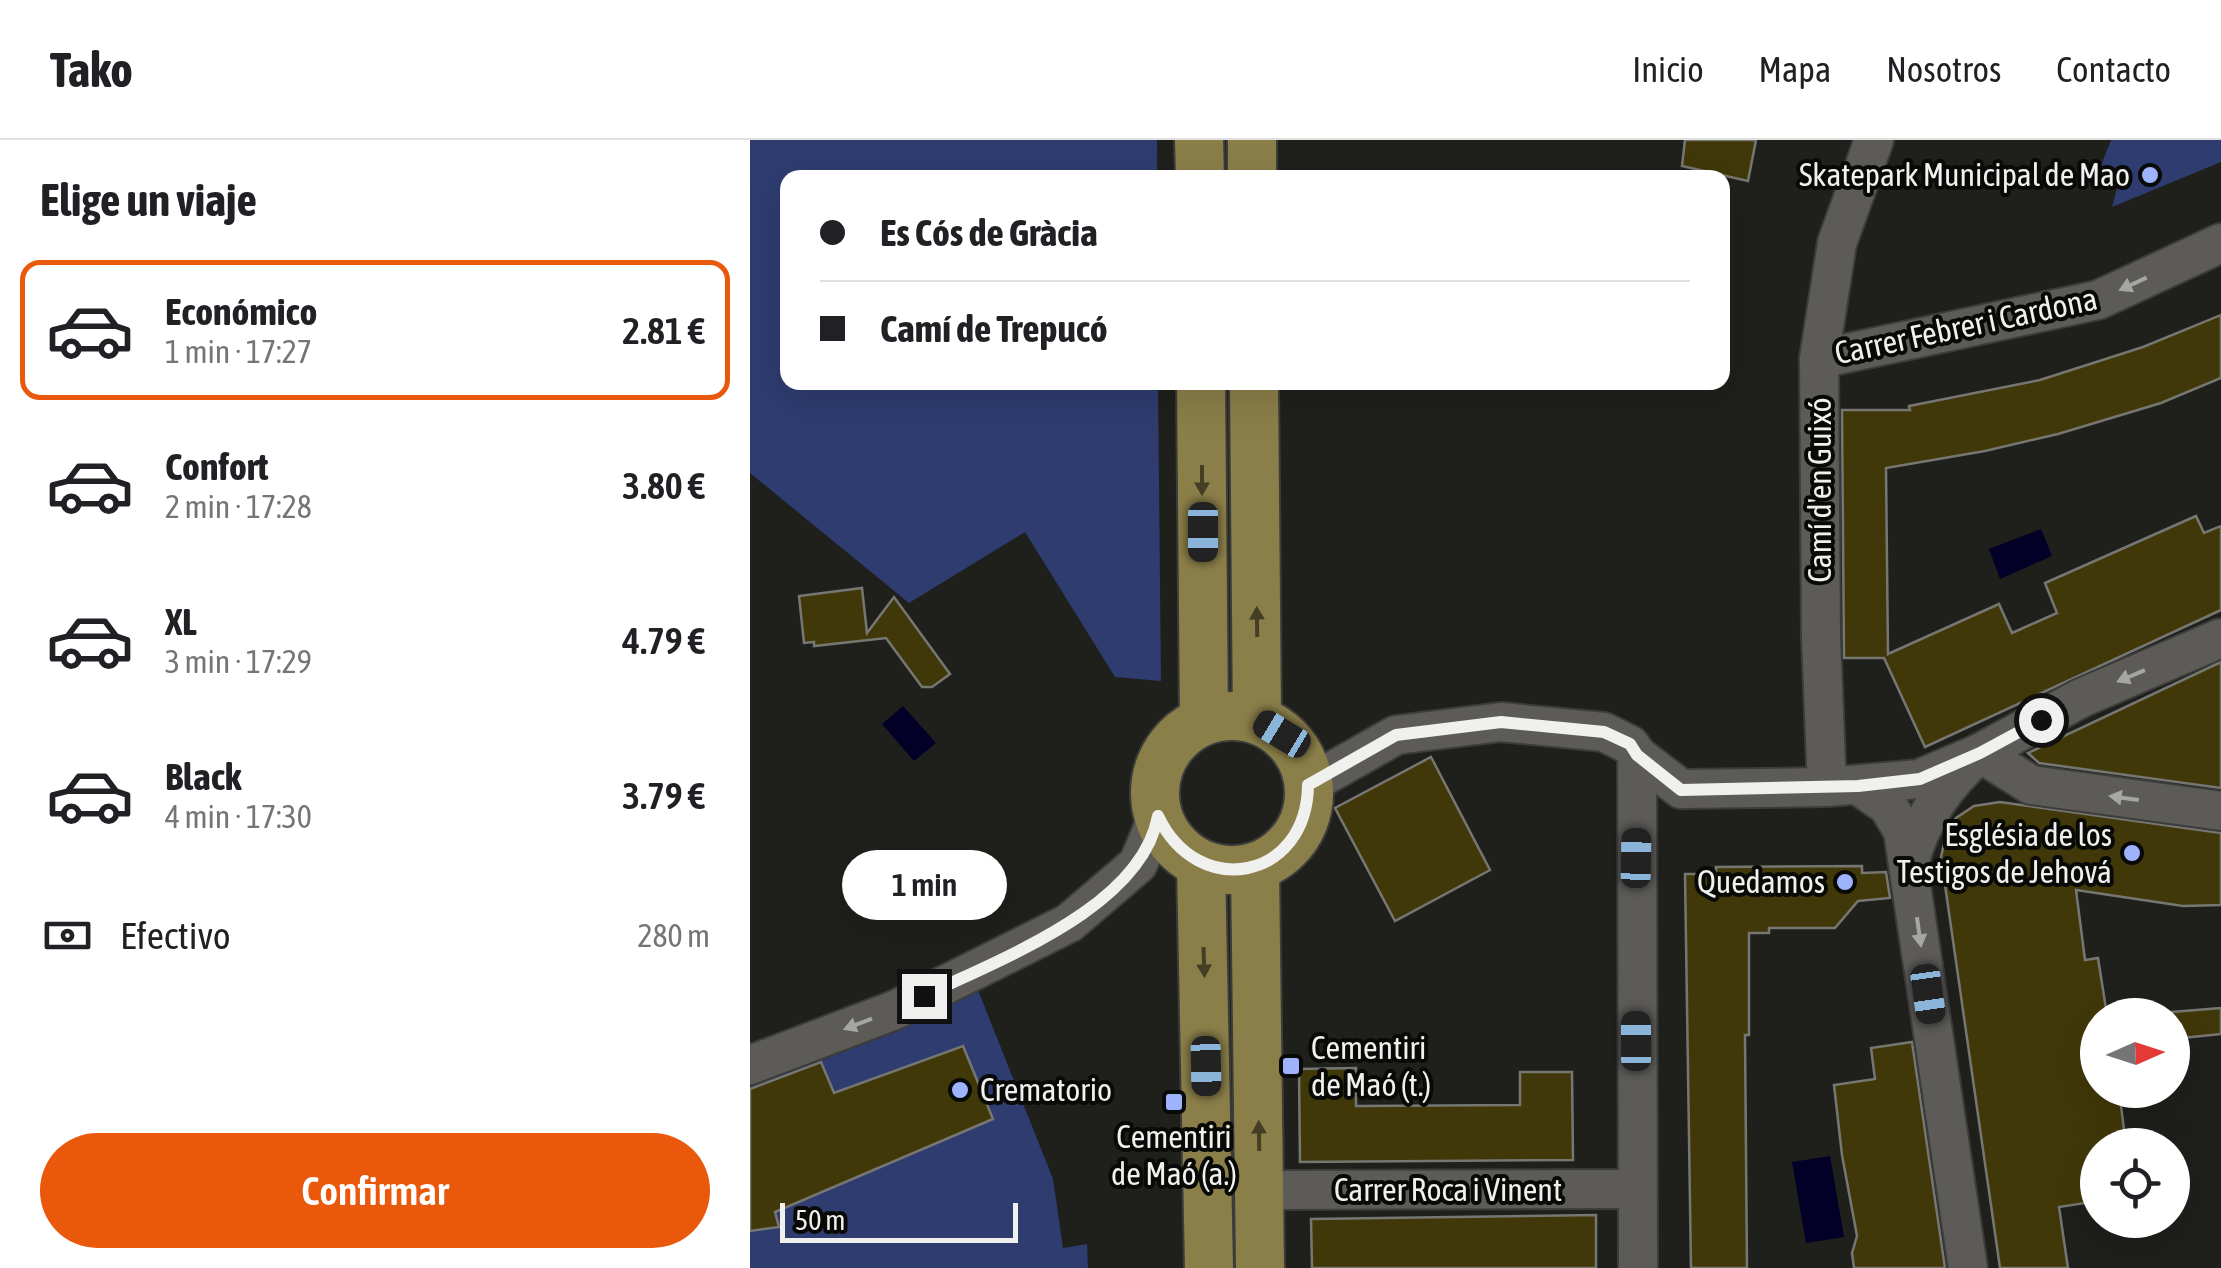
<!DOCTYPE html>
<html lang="es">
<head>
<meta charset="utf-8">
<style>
  body { margin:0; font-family:"Asap Condensed",sans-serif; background:#f2f2f2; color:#202124; height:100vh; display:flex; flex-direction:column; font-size:38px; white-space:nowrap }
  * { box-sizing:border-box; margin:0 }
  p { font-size:32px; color:#757577 }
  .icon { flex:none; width:55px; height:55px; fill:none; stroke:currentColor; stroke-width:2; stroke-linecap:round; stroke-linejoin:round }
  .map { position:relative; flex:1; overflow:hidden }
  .sheet { display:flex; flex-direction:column; background:#fff; width:750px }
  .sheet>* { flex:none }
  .banner { position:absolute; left:30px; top:30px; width:950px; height:220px; border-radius:20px; box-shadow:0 10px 40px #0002; display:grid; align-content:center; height:220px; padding:0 40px; background:#fff }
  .needle { width:65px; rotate:87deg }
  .buttons { position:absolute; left:1330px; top:858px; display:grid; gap:20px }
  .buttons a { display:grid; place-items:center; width:110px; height:110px; border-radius:50%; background:#fff; box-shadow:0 10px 40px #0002; font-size:50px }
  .scale { position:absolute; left:30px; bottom:25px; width:238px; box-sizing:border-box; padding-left:10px; border:5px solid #f0f0ee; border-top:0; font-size:28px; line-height:35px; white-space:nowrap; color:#f0f0ee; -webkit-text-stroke:8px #090908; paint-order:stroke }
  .end { position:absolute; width:45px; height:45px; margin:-22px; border:12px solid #f0f0ee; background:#111; box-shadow:0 0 0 5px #111 }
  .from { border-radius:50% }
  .bubble { position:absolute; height:70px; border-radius:35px; background:#fff; box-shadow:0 10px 40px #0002; font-size:32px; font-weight:600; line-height:70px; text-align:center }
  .car { position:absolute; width:30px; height:60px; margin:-30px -15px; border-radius:12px; box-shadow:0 0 8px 2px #0007; background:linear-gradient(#222 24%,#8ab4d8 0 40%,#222 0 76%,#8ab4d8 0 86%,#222 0) }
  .banner b { display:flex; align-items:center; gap:35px; height:95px; font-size:38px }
  .banner b+b { border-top:2px solid #e0e0e0 }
  .banner i { width:25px; height:25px; background:#202124 }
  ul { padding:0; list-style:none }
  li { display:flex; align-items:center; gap:30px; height:140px; margin:0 20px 15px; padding:0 20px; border:5px solid transparent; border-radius:20px }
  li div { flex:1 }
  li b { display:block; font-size:38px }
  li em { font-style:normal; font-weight:600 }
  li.active { border-color:#ea580c }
  li>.icon { width:90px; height:90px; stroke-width:1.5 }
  h2 { padding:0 40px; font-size:45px; line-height:120px }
  .pay { display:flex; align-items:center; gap:25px; height:110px; padding:0 40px; font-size:38px }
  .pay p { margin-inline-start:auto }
  .button { display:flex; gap:20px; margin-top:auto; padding:20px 40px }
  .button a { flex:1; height:115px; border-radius:60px; background:#ea580c; color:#fff; font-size:40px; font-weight:600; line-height:115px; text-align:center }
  header { display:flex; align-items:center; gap:60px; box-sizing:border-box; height:140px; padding:0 50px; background:#fff; border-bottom:2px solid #e0e0e0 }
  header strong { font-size:48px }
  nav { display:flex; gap:55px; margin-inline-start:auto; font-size:35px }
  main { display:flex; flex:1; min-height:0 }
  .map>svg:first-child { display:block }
</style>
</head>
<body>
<header>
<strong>Tako</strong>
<nav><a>Inicio</a><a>Mapa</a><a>Nosotros</a><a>Contacto</a></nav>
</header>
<main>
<section class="sheet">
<h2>Elige un viaje</h2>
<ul>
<li class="active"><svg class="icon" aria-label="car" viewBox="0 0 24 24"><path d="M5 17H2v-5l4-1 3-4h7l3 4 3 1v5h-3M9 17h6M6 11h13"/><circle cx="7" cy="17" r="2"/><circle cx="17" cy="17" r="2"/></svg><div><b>Económico</b><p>1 min · 17:27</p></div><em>2.81 €</em></li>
<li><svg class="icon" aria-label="car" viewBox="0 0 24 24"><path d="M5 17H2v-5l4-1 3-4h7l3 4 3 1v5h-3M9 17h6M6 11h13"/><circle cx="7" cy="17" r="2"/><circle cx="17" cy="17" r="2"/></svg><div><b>Confort</b><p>2 min · 17:28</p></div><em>3.80 €</em></li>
<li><svg class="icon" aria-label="car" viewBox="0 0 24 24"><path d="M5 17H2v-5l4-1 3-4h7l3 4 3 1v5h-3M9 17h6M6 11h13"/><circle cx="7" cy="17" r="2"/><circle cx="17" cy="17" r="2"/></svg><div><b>XL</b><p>3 min · 17:29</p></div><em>4.79 €</em></li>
<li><svg class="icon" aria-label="car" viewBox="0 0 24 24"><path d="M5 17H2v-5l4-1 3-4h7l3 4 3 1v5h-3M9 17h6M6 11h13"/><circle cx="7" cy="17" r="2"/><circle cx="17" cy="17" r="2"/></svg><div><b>Black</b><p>4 min · 17:30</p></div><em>3.79 €</em></li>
</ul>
<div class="pay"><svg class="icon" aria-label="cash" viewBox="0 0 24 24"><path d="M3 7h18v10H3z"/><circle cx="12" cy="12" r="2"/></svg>Efectivo<p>280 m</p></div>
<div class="button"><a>Confirmar</a></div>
</section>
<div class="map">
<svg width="1471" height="1128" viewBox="0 0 1471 1128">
  <rect width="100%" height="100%" fill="#1f1f1c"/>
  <g fill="#2e3c70">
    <path d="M0,0H407V37L38,38V242L408,243L411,541L365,537L275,392L159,463L0,333Z"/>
    <path d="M1361,0H1471V22L1362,67L1370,37L1348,33Z"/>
    <path d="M228,850L303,1039L313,1108L337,1104L338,1128H0V946Z"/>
  </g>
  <g fill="#020027">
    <path d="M1291,389L1302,416L1250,439L1239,409Z"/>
    <path d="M153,566L186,603L164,621L132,584Z"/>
    <path d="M1080,1016L1094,1097L1056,1103L1042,1022Z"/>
  </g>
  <g fill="#413809" stroke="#767672" stroke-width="2.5">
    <path d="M935,0H1006L998,41L932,26Z"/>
    <path d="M1471,175V238L1411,263L1308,294L1235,311L1136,328L1138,514L1249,464L1262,493L1307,473L1295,443L1446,376L1454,393L1471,386V470L1175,607L1134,518H1094L1092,270H1160L1159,266L1290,240L1393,207Z"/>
    <path d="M112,448L117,493L144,457L200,534L182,547H172L136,498L64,506V502L54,503L49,456Z"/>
    <path d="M1471,522V648L1289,623L1278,613Z"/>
    <path d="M681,617L740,730L645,781L585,668Z"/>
    <path d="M1250,662L1471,693V765L1433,766L1326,750L1335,820L1348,818L1357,875H1348V950H1369L1376,1005H1348V1061L1309,1067L1318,1128H1250L1191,717L1197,691L1206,678L1224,666Z"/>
    <path d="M1112,726V733L1136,732L1140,758L1108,761L1085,788H1019V793H999V895H995L997,1128H941L935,734H966V727Z"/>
    <path d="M1471,868V894L1422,899V872Z"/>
    <path d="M1162,902L1195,1128H1104L1102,1113L1107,1096L1092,1015L1084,945L1125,939L1121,908Z"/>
    <path d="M213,906L243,979L25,1072L29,1087L0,1091V949L71,922L84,953Z"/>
    <path d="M606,928V966L770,965V932H822L823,1020L550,1022L549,929Z"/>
    <path d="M846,1075V1128H562L561,1079Z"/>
  </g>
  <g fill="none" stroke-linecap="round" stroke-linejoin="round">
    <g stroke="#3c3c3a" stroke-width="42">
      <g id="minor">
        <path d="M1069,219L1348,160L1471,103"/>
        <path d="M887,615L888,1128"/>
        <path d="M558,645L646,595L751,582L854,592L880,605L887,615L931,649L1077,647L1169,639L1230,613L1331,558L1471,498"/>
        <path d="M1108,645L1138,666L1153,691L1218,1128"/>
        <path d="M1077,647L1071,498L1069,219L1087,103L1124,0"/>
        <path d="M1159,724C1171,678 1195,644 1230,613L1281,645L1471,671"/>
        <path d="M0,925L145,870L319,783L388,724L408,676"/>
        <path d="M509,1050L887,1049"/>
      </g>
    </g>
    <g stroke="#3c3c3a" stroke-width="52">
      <g id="major">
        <path d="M449,0L450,38"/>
        <path d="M502,0V38"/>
        <path d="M451,242L454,580"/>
        <path d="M504,242L507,579"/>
        <circle cx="482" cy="653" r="77"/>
        <path d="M451,724L459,1128"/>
        <path d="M505,727L510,1128"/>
      </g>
    </g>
    <use href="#minor" stroke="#5c5b58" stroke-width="38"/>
    <use href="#major" stroke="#8b7f49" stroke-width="48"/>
  </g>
  <defs><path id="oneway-solid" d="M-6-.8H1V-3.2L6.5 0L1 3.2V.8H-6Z" transform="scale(2.5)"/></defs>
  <g fill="#a6a6a3">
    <use href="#oneway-solid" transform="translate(1383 144) rotate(155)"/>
    <use href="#oneway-solid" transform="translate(1381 536) rotate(157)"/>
    <use href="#oneway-solid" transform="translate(1374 658) rotate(-172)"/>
    <use href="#oneway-solid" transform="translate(1169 792) rotate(82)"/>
    <use href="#oneway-solid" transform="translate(108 884) rotate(159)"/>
  </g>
  <g fill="#443e25">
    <use href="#oneway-solid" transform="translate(452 340) rotate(90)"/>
    <use href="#oneway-solid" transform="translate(507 482) rotate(-91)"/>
    <use href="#oneway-solid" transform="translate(454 822) rotate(88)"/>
    <use href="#oneway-solid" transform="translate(509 996) rotate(-91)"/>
  </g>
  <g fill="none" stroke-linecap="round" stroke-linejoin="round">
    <path stroke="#f0f0ee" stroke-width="12" d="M174,856C249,819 391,768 408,676C448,761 557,740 558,645L646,595L751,582L854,592L880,604L887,615L931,650L1108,646L1170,639L1230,613L1291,580"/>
  </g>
  <g fill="#9db4fd" stroke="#090908" stroke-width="4">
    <circle cx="1400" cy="35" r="10"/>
    <circle cx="1382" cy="713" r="10"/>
    <circle cx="1095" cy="742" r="10"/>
    <rect x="531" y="916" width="20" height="20" rx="5"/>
    <circle cx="210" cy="950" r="10"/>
    <rect x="414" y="952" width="20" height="20" rx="5"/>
  </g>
  <g text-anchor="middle" stroke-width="8" stroke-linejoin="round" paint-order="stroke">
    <g font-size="32" fill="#f0f0ee" stroke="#090908" text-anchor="end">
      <text x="1380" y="46">Skatepark Municipal de Mao</text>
      <text x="1362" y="706">Església de los<tspan x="1362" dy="37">Testigos de Jehová</tspan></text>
      <text x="1075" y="753">Quedamos</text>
      <text x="561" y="919" text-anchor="start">Cementiri<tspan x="561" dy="37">de Maó (t.)</tspan></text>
      <text x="230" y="961" text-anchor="start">Crematorio</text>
      <text x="424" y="1008" text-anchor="middle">Cementiri<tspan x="424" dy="37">de Maó (a.)</tspan></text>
    </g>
    <g font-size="32" fill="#f0f0ee" stroke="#090908">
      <text transform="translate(1216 186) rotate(-12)" y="11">Carrer Febrer i Cardona</text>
      <text transform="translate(1070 350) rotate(-90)" y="11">Camí d'en Guixó</text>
      <text x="698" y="1061">Carrer Roca i Vinent</text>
    </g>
  </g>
</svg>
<div class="buttons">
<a><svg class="needle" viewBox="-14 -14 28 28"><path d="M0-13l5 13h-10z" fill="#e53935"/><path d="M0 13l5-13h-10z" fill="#757577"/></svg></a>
<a><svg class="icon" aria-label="locate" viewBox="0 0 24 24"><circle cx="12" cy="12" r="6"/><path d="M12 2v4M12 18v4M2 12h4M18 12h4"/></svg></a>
</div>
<div class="scale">50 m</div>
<i class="end from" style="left:1291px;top:580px"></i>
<i class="end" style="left:174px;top:856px"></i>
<div class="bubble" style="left:92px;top:710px;width:165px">1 min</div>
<i class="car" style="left:453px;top:392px;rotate:180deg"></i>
<i class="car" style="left:532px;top:594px;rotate:301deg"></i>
<i class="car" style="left:886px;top:718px;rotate:1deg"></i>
<i class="car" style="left:1178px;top:854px;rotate:172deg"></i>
<i class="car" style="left:886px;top:901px;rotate:0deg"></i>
<i class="car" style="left:456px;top:926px;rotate:179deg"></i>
<div class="banner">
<b><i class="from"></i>Es Cós de Gràcia</b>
<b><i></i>Camí de Trepucó</b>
</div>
</div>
</main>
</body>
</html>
